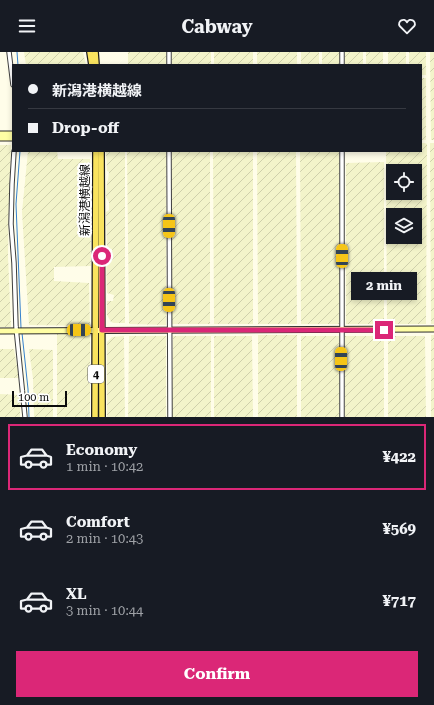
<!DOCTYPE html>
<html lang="en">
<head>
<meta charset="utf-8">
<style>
  body { margin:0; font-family:"Roboto Serif","Noto Sans JP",serif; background:#20242c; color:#f1f3f6; height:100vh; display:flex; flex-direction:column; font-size:15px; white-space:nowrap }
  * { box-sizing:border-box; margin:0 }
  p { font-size:13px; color:#9ea1a6 }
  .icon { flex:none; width:22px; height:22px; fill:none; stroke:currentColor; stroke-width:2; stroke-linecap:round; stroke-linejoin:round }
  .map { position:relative; height:365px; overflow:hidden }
  .sheet { display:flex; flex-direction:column; background:#171b24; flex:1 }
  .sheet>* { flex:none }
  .hud { position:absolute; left:12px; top:12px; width:410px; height:88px; border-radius:0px; box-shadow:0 2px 6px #0003; display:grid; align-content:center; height:88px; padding:0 16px; background:#171b24 }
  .controls { position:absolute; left:386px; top:112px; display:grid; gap:8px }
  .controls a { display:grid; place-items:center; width:36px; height:36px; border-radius:0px; background:#171b24; box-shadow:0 2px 6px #0003; font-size:20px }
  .scale { position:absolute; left:12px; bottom:10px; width:55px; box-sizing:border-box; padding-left:4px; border:2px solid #0b0b0b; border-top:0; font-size:11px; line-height:14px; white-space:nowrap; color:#0b0b0b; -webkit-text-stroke:3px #fff; paint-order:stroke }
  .end { position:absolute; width:18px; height:18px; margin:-9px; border:5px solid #db2777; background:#fff; box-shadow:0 0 0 2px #fff }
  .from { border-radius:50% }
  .bubble { position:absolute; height:28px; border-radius:0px; background:#171b24; box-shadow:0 2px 6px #0003; font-size:13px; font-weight:700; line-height:28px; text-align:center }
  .car { position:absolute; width:12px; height:24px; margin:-12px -6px; border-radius:5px; box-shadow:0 0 3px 1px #0007; background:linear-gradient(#f5c518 24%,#345 0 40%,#f5c518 0 76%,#345 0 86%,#f5c518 0) }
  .hud b { display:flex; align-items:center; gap:14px; height:38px; font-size:15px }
  .hud b+b { border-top:1px solid #363941 }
  .hud i { width:10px; height:10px; background:#f1f3f6 }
  ul { padding:7px 0 0; list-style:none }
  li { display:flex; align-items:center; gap:12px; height:66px; margin:0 8px 6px; padding:0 8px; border:2px solid transparent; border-radius:0px }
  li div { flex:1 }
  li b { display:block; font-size:15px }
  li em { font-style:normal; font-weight:700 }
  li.on { border-color:#db2777 }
  li>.icon { width:36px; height:36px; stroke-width:1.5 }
  .action { display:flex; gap:8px; margin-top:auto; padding:8px 16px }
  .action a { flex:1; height:46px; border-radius:0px; background:#db2777; color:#fff; font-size:16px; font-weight:700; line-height:46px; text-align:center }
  header { display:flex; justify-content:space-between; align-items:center; height:52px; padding:0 16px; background:#171b24; font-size:18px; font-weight:700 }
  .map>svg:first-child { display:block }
</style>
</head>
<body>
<header><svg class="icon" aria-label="menu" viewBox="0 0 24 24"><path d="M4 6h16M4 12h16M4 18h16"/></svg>Cabway<svg class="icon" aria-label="heart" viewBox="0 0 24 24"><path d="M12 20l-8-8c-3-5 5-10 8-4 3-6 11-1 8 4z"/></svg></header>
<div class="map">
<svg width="434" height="365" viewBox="0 0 434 365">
  <defs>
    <pattern id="farmland-furrows" width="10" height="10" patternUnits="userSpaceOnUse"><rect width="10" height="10" fill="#f3f4ca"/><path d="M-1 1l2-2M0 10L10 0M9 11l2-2" fill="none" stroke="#cfd0ac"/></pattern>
  </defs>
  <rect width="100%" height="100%" fill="#fffde9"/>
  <g fill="url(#farmland-furrows)" fill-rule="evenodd">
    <path d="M24,0H83L86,13H26Z"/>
    <rect x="128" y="0" width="38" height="13"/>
    <rect x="172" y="0" width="39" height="13"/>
    <rect x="214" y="0" width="39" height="13"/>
    <rect x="257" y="0" width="40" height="13"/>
    <rect x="301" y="0" width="18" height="13"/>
    <path d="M322,0H340L339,13H322Z"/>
    <rect x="345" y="0" width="18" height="13"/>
    <rect x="366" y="0" width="17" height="13"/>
    <rect x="388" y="0" width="18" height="13"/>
    <path d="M409,0H426V23H421V13H409Z"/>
    <path d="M430,0H434V88H431Z"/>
    <rect x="421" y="26" width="5" height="62"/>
    <path d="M421,91H425L427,92L426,272H387L386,99H421ZM393,119H415V141H393ZM393,163H415V185H393Z"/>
    <path d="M430,91H434V272H431L430,93Z"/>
    <path d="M0,93H11L9,144L8,204L11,275H0Z"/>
    <path d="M28,99H57L58,107H90L91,214L54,215V229L89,231L90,274L29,273L22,160Z"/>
    <path d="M106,99H125V271H114L111,270L107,263V249H113L114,243L107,241L106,203H112V197L107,196L106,160L109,158V150L106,145L107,130L108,128L109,120L107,119Z"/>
    <path d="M127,99H166V273L129,272Z"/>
    <rect x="172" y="99" width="38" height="173"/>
    <path d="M213,99H253V272H214Z"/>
    <path d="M257,99H296L297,272H258Z"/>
    <path d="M300,99H339V272H301Z"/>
    <path d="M384,110V272H346V111Z"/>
    <path d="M90,281V365H57V282Z"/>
    <rect x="258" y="283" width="39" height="82"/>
    <rect x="431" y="283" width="3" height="82"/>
    <path d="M124,284L125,365H107V290L112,285Z"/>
    <path d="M129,284H166V365H128Z"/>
    <path d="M173,284H211V365H172Z"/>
    <path d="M214,284H252L253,365H214Z"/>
    <rect x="301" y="284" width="38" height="81"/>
    <rect x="345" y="284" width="39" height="81"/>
    <path d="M388,284H425L426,365H388Z"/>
    <path d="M0,297H14L19,326H0Z"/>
    <path d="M29,297L53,298V365H34L33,327Z"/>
    <path d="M0,342L20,343V365H0Z"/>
  </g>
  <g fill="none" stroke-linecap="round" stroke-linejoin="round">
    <g stroke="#3581cd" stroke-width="1">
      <path d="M17,0L18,13"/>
      <path d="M20,99L16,152L21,276"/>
      <path d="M22,281L28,337L29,365"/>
    </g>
    <g stroke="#3e3e3e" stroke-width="5.5">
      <g id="street">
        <path d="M9,0L13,33"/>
        <path d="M169,0V13"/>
        <path d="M342,0V13"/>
        <path d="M14,99L12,132L11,172L14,211L16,275L25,365"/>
        <path d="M169,99L170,365"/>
        <path d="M342,365V99"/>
      </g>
    </g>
    <g stroke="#2d2d2d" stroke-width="7">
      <g id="secondary">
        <path d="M0,82H13"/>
        <path d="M0,86H13"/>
        <path d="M0,279L434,277"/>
      </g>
    </g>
    <g stroke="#1c1c1c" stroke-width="8">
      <g id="primary">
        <path d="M90,0L92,13"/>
        <path d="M95,0L96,13"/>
        <path d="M101,99L102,365"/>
        <path d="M95,365L96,99"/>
      </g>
    </g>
    <use href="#street" stroke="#fff" stroke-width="3.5"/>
    <use href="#secondary" stroke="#fffea4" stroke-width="5"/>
    <use href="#primary" stroke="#f9e35f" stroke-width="5.5"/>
  </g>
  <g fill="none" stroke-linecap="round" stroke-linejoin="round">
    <path stroke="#db2777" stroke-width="5" d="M102,204V278H384"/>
  </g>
  <g text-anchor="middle" stroke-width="4" stroke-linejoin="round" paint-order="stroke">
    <rect fill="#fff" stroke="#545454" stroke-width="1" x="88" y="313" width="16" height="18" rx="3"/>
    <g font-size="11" font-weight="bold" fill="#0b0b0b">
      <text x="96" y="326">4</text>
    </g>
    <g font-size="12" fill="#0b0b0b" stroke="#fff">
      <text transform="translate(85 148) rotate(-90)" y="4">新潟港横越線</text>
    </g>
  </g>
</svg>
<div class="controls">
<a><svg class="icon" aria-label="locate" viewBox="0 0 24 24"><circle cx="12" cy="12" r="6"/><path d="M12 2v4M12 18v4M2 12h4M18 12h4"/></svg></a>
<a><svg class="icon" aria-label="layers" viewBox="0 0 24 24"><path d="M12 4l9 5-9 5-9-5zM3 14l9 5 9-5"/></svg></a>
</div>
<div class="scale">100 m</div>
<i class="end from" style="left:102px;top:204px"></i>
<i class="end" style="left:384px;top:278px"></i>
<div class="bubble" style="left:351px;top:220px;width:66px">2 min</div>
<i class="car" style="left:169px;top:174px;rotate:180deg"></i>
<i class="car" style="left:342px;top:204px;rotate:0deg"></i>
<i class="car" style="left:169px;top:248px;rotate:180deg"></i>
<i class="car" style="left:79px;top:278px;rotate:90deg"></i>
<i class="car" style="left:341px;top:307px;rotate:0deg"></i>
<div class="hud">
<b><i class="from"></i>新潟港横越線</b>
<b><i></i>Drop-off</b>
</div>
</div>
<section class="sheet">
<ul>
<li class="on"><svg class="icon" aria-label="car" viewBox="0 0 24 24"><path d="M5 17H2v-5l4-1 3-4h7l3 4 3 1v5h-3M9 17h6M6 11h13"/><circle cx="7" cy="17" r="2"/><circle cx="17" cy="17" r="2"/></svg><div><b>Economy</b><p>1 min · 10:42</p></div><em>¥422</em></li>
<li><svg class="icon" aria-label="car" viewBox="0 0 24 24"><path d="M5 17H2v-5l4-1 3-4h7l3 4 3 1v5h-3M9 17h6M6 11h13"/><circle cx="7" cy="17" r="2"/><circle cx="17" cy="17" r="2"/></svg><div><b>Comfort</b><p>2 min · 10:43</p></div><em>¥569</em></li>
<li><svg class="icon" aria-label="car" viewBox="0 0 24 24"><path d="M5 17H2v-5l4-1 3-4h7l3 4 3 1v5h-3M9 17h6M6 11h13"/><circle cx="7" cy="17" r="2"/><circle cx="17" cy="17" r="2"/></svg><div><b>XL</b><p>3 min · 10:44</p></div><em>¥717</em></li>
</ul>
<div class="action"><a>Confirm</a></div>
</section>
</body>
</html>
